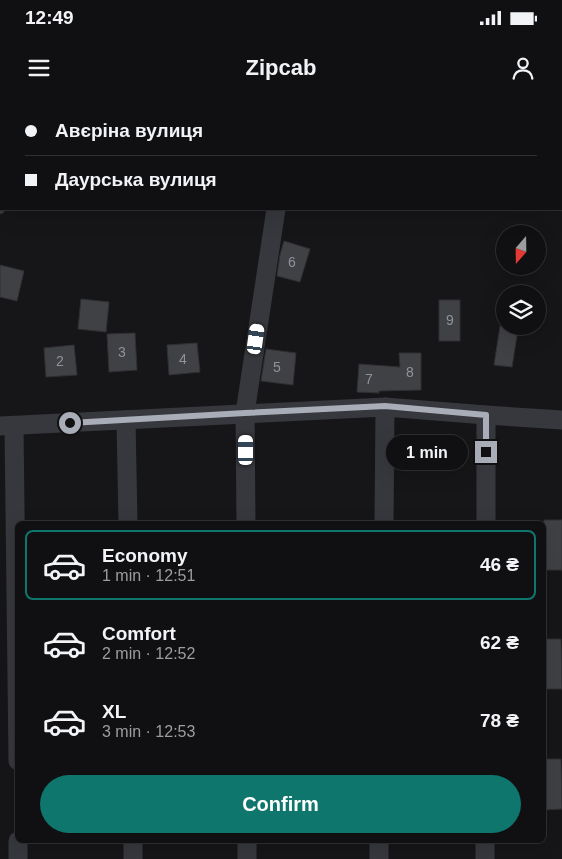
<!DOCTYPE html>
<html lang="en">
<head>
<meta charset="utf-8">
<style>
  body { margin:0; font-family:Helvetica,sans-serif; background:#19191b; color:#f1f3f6; height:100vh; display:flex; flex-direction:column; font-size:19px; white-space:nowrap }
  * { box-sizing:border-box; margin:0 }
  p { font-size:16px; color:#9c9d9f }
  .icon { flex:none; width:28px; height:28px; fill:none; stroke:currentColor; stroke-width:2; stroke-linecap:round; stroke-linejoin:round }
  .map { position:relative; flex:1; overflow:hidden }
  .details { position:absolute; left:15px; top:421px; width:531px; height:322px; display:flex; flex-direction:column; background:#101012; border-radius:8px; box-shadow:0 5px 20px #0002,0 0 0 1px #303032 }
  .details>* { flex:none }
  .hud { position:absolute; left:0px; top:0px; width:562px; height:110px; box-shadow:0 5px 20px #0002,0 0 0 1px #303032; display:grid; align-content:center; height:110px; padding:0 25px; background:#101012 }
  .needle { width:32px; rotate:200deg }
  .tools { position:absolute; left:496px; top:125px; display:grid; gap:10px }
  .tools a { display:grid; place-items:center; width:50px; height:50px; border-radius:50%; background:#101012; box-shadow:0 5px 20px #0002,0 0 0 1px #303032; font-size:25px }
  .end { position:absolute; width:22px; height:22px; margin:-11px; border:6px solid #a8adb8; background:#111; box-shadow:0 0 0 2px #111 }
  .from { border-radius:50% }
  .bubble { position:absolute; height:35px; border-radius:18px; background:#101012; box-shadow:0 5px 20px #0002,0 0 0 1px #303032; font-size:16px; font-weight:700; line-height:35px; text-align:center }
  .car { position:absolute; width:15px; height:30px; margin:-15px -8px; border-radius:6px; box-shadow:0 0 4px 1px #0007; background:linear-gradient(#fff 24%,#345 0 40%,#fff 0 76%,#345 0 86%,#fff 0) }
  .hud b { display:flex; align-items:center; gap:18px; height:48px; font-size:19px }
  .hud b+b { border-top:1px solid #303032 }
  .hud i { width:12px; height:12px; background:#f1f3f6 }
  ul { padding:9px 0 0; list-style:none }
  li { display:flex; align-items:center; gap:15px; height:70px; margin:0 10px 8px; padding:0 15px; border:2px solid transparent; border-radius:8px }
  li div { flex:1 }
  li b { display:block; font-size:19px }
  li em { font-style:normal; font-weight:700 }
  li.current { border-color:#0f766e }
  li>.icon { width:45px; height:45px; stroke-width:1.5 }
  .cta { display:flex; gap:10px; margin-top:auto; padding:10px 25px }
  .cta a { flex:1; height:58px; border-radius:30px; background:#0f766e; color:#fff; font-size:20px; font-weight:700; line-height:58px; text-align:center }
  .status { display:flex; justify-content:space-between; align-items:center; height:35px; padding:0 25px; background:#101012; direction:ltr }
  .status svg { height:14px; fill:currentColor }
  header { display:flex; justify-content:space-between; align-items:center; height:65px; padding:0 25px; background:#101012; font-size:22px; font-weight:700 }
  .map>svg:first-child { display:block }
</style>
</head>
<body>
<div class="status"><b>12:49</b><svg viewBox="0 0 49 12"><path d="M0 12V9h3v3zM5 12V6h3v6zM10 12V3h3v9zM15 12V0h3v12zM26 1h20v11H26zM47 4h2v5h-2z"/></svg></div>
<header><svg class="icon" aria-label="menu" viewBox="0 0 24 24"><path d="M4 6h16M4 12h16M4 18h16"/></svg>Zipcab<svg class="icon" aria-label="person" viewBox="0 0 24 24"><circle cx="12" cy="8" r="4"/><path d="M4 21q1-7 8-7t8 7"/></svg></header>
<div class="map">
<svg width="562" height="759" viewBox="0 0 562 759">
  <rect width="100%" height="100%" fill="#161618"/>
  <g fill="#404145" stroke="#303034">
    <path d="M284,141L310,149L300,182L277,176L280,155Z"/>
    <path d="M0,165L24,171L17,201L0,197Z"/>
    <path d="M81,199L109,202L106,232L78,229Z"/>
    <rect x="439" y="200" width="21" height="41"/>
    <path d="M500,226L518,229L512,267L494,265Z"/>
    <path d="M135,233L137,270L109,272L107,234Z"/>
    <path d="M197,243L200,272L169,275L167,245Z"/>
    <path d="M74,245L77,275L46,277L44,248Z"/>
    <path d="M266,249L296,253L293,285L261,281Z"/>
    <path d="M399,253H421V290L379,291V293L357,292L359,264L400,267Z"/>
    <rect x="544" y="420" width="18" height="50"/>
    <path d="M544,539H561L562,589H544Z"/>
    <path d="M544,659H561L562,709L544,710Z"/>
  </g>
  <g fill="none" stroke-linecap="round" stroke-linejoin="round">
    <path stroke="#37383d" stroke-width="10" d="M0,109L1,107"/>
    <g stroke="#37383d" stroke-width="19">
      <path d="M126,320L128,424"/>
      <path d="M0,326L385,307L486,315L562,320"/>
      <path d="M14,326L18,661"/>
      <path d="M246,424L245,313L276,109"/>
      <path d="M384,424L385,307"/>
      <path d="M486,424V315"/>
      <path d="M18,741V759"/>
      <path d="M133,741V759"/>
      <path d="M247,741V759"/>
      <path d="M379,759V741"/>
      <path d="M485,759V741"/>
    </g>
  </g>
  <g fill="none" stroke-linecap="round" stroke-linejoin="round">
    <path stroke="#a8adb8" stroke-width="6" d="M70,323L245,313L385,306L486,315V352"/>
  </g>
  <g text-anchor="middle" stroke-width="5" stroke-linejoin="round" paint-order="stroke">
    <g font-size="14" fill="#8e929b">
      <text x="292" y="167">6</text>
      <text x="450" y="225">9</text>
      <text x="122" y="257">3</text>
      <text x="183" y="264">4</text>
      <text x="60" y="266">2</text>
      <text x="277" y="272">5</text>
      <text x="410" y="277">8</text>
      <text x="369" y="284">7</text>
    </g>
  </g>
</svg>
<div class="tools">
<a><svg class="needle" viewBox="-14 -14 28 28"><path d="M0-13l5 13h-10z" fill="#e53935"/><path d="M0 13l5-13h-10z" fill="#9c9d9f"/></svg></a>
<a><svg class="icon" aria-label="layers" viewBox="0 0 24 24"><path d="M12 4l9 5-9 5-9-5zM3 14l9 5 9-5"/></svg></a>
</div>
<i class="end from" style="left:70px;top:323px"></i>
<i class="end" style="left:486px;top:352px"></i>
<div class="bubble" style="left:386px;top:335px;width:82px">1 min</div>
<i class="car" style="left:256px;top:239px;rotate:8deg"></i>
<i class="car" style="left:246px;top:350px;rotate:0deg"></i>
<div class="hud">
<b><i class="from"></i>Авєріна вулиця</b>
<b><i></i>Даурська вулиця</b>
</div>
<section class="details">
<ul>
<li class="current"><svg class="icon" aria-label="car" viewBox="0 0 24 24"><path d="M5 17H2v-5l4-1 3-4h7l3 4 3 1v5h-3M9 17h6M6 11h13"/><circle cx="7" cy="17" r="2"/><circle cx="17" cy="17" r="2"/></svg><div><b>Economy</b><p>1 min · 12:51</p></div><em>46 ₴</em></li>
<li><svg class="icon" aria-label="car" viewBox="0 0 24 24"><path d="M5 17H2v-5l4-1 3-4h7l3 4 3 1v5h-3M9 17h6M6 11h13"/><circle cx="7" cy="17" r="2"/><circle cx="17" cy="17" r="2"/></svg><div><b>Comfort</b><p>2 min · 12:52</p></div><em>62 ₴</em></li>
<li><svg class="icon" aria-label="car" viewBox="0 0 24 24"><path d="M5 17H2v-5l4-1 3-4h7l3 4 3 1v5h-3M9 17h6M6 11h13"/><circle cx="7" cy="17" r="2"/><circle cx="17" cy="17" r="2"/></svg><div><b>XL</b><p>3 min · 12:53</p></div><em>78 ₴</em></li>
</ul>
<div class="cta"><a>Confirm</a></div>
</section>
</div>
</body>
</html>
